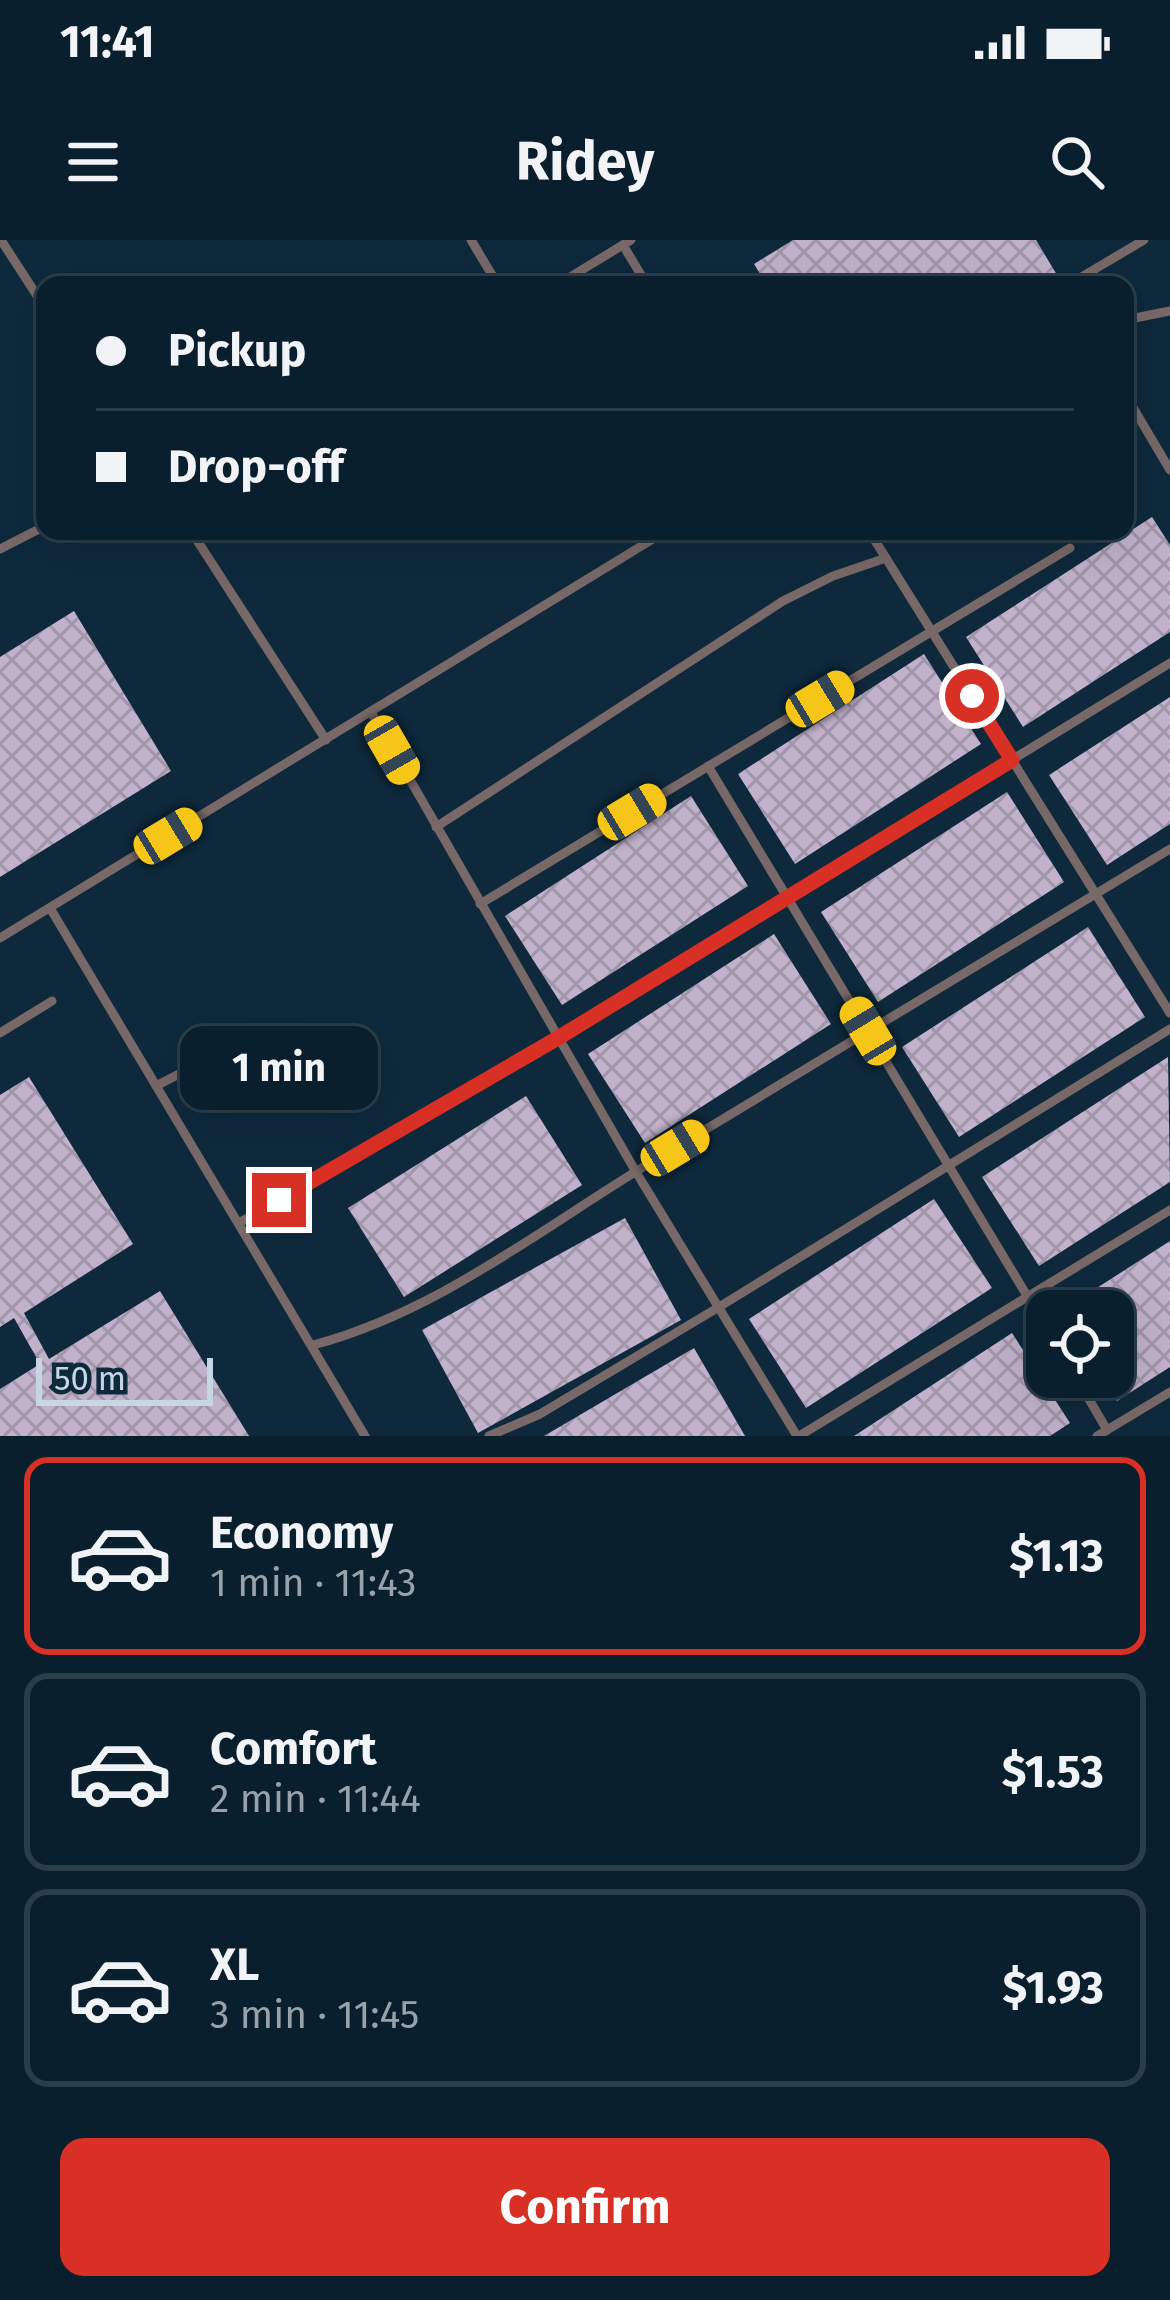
<!DOCTYPE html>
<html lang="en">
<head>
<meta charset="utf-8">
<style>
  body { margin:0; font-family:"Fira Sans",sans-serif; background:#132735; color:#f1f3f6; height:100vh; display:flex; flex-direction:column; font-size:45px; white-space:nowrap }
  * { box-sizing:border-box; margin:0 }
  p { font-size:39px; color:#99a2aa }
  .icon { flex:none; width:66px; height:66px; fill:none; stroke:currentColor; stroke-width:2; stroke-linecap:round; stroke-linejoin:round }
  .map { position:relative; height:1196px; overflow:hidden }
  .side { display:flex; flex-direction:column; background:#0a1f2d; flex:1 }
  .side>* { flex:none }
  .hud { position:absolute; left:36px; top:36px; width:1098px; height:264px; border-radius:24px; box-shadow:0 12px 48px #0002,0 0 0 3px #2a3d49; display:grid; align-content:center; height:264px; padding:0 60px; background:#0a1f2d }
  .buttons { position:absolute; left:1026px; top:1050px; display:grid; gap:24px }
  .buttons a { display:grid; place-items:center; width:108px; height:108px; border-radius:24px; background:#0a1f2d; box-shadow:0 12px 48px #0002,0 0 0 3px #2a3d49; font-size:60px }
  .scale { position:absolute; left:36px; bottom:30px; width:177px; box-sizing:border-box; padding-left:12px; border:6px solid #c6d6e2; border-top:0; font-size:33px; line-height:42px; white-space:nowrap; color:#c6d6e2; -webkit-text-stroke:9px #0e293c; paint-order:stroke }
  .end { position:absolute; width:54px; height:54px; margin:-27px; border:15px solid #d93025; background:#fff; box-shadow:0 0 0 6px #fff }
  .from { border-radius:50% }
  .bubble { position:absolute; height:84px; border-radius:24px; background:#0a1f2d; box-shadow:0 12px 48px #0002,0 0 0 3px #2a3d49; font-size:39px; font-weight:700; line-height:84px; text-align:center }
  .car { position:absolute; width:36px; height:72px; margin:-36px -18px; border-radius:15px; box-shadow:0 0 9px 3px #0007; background:linear-gradient(#f5c518 24%,#345 0 40%,#f5c518 0 76%,#345 0 86%,#f5c518 0) }
  .hud b { display:flex; align-items:center; gap:42px; height:114px; font-size:45px }
  .hud b+b { border-top:3px solid #2a3d49 }
  .hud i { width:30px; height:30px; background:#f1f3f6 }
  ul { padding:21px 0 0; list-style:none }
  li { display:flex; align-items:center; gap:36px; height:198px; margin:0 24px 18px; padding:0 36px; border:6px solid #2a3d49; border-radius:24px }
  li div { flex:1 }
  li b { display:block; font-size:45px }
  li em { font-style:normal; font-weight:700 }
  li.current { border-color:#d93025 }
  li>.icon { width:108px; height:108px; stroke-width:1.5 }
  .button { display:flex; gap:24px; margin-top:auto; padding:24px 60px }
  .button a { flex:1; height:138px; border-radius:24px; background:#d93025; color:#fff; font-size:48px; font-weight:700; line-height:138px; text-align:center }
  .status { display:flex; justify-content:space-between; align-items:center; height:84px; padding:0 60px; background:#0a1f2d; direction:ltr }
  .status svg { height:33px; fill:currentColor }
  header { display:flex; justify-content:space-between; align-items:center; height:156px; padding:0 60px; background:#0a1f2d; font-size:54px; font-weight:700 }
  .map>svg:first-child { display:block }
</style>
</head>
<body>
<div class="status"><b>11:41</b><svg viewBox="0 0 49 12"><path d="M0 12V9h3v3zM5 12V6h3v6zM10 12V3h3v9zM15 12V0h3v12zM26 1h20v11H26zM47 4h2v5h-2z"/></svg></div>
<header><svg class="icon" aria-label="menu" viewBox="0 0 24 24"><path d="M4 6h16M4 12h16M4 18h16"/></svg>Ridey<svg class="icon" aria-label="search" viewBox="0 0 24 24"><circle cx="10" cy="10" r="6"/><path d="M15 15l6 6"/></svg></header>
<div class="map">
<svg width="1170" height="1196" viewBox="0 0 1170 1196">
  <defs>
    <pattern id="building-cross-hatch" width="8" height="8" patternUnits="userSpaceOnUse" patternTransform="scale(3)"><rect width="8" height="8" fill="#c1b1cb"/><path d="M0 0l8 8M0 8l8-8" fill="none" stroke="#a095a9"/></pattern>
  </defs>
  <rect width="100%" height="100%" fill="#0e293c"/>
  <g fill="url(#building-cross-hatch)">
    <path d="M793,0H1036L1063,45H767L754,24Z"/>
    <path d="M1152,277L1170,305V392L1023,487L966,397Z"/>
    <path d="M74,371L171,531L0,637V417Z"/>
    <path d="M924,414L981,504L795,624L738,534Z"/>
    <path d="M1170,457V584L1107,625L1049,535Z"/>
    <path d="M1007,552L1064,642L878,762L821,672Z"/>
    <path d="M691,556L748,646L562,765L505,676Z"/>
    <path d="M1088,687L1145,777L959,897L902,807Z"/>
    <path d="M774,694L831,784L645,903L588,814Z"/>
    <path d="M1168,817L1170,942L1039,1026L982,937Z"/>
    <path d="M29,837L133,1004L24,1073L49,1119L160,1051L249,1196H0V1149L40,1124L14,1078L0,1087V855Z"/>
    <path d="M526,856L582,945L404,1057L348,968Z"/>
    <path d="M934,959L992,1048L806,1168L749,1079Z"/>
    <path d="M625,978L681,1080L478,1193L422,1090Z"/>
    <path d="M1170,1001V1127L1117,1161L1102,1137H1113V1071H1061Z"/>
    <path d="M1012,1093L1070,1183L1050,1196H854Z"/>
    <path d="M694,1108L745,1196H544Z"/>
  </g>
  <g fill="none" stroke-linecap="round" stroke-linejoin="round">
    <g stroke="#796868" stroke-width="9">
      <path d="M1,0L45,68"/>
      <path d="M471,0L498,45"/>
      <path d="M623,5L647,45"/>
      <path d="M557,45L631,0"/>
      <path d="M1068,45L1144,0"/>
      <path d="M1125,80L1170,71"/>
      <path d="M1125,154L1170,230"/>
      <path d="M191,291L326,500"/>
      <path d="M869,291L1170,773"/>
      <path d="M0,309L45,286"/>
      <path d="M371,472L636,932L797,1196"/>
      <path d="M708,526L1047,1089"/>
      <path d="M436,587L783,361L833,336L886,318"/>
      <path d="M480,664L1070,308"/>
      <path d="M50,668L365,1196"/>
      <path d="M0,698L666,291"/>
      <path d="M0,793L52,761"/>
      <path d="M156,846L246,799C258,801 262,806 269,815C299,853 318,826 351,807"/>
      <path d="M239,983L558,798L1170,423"/>
      <path d="M313,1105C434,1073 534,994 640,929C816,822 993,716 1170,609"/>
      <path d="M1076,1137L1107,1190"/>
      <path d="M489,1196L540,1174L719,1067L1170,789"/>
      <path d="M799,1196L1170,970"/>
      <path d="M1097,1196L1170,1152"/>
    </g>
  </g>
  <g fill="none" stroke-linecap="round" stroke-linejoin="round">
    <path stroke="#d93025" stroke-width="15" d="M279,960L558,798L1012,520L972,456"/>
  </g>
</svg>
<div class="buttons">
<a><svg class="icon" aria-label="locate" viewBox="0 0 24 24"><circle cx="12" cy="12" r="6"/><path d="M12 2v4M12 18v4M2 12h4M18 12h4"/></svg></a>
</div>
<div class="scale">50 m</div>
<i class="end from" style="left:972px;top:456px"></i>
<i class="end" style="left:279px;top:960px"></i>
<div class="bubble" style="left:180px;top:786px;width:198px">1 min</div>
<i class="car" style="left:820px;top:459px;rotate:59deg"></i>
<i class="car" style="left:392px;top:510px;rotate:150deg"></i>
<i class="car" style="left:632px;top:572px;rotate:59deg"></i>
<i class="car" style="left:168px;top:596px;rotate:59deg"></i>
<i class="car" style="left:868px;top:791px;rotate:329deg"></i>
<i class="car" style="left:675px;top:908px;rotate:59deg"></i>
<div class="hud">
<b><i class="from"></i>Pickup</b>
<b><i></i>Drop-off</b>
</div>
</div>
<section class="side">
<ul>
<li class="current"><svg class="icon" aria-label="car" viewBox="0 0 24 24"><path d="M5 17H2v-5l4-1 3-4h7l3 4 3 1v5h-3M9 17h6M6 11h13"/><circle cx="7" cy="17" r="2"/><circle cx="17" cy="17" r="2"/></svg><div><b>Economy</b><p>1 min · 11:43</p></div><em>$1.13</em></li>
<li><svg class="icon" aria-label="car" viewBox="0 0 24 24"><path d="M5 17H2v-5l4-1 3-4h7l3 4 3 1v5h-3M9 17h6M6 11h13"/><circle cx="7" cy="17" r="2"/><circle cx="17" cy="17" r="2"/></svg><div><b>Comfort</b><p>2 min · 11:44</p></div><em>$1.53</em></li>
<li><svg class="icon" aria-label="car" viewBox="0 0 24 24"><path d="M5 17H2v-5l4-1 3-4h7l3 4 3 1v5h-3M9 17h6M6 11h13"/><circle cx="7" cy="17" r="2"/><circle cx="17" cy="17" r="2"/></svg><div><b>XL</b><p>3 min · 11:45</p></div><em>$1.93</em></li>
</ul>
<div class="button"><a>Confirm</a></div>
</section>
</body>
</html>
